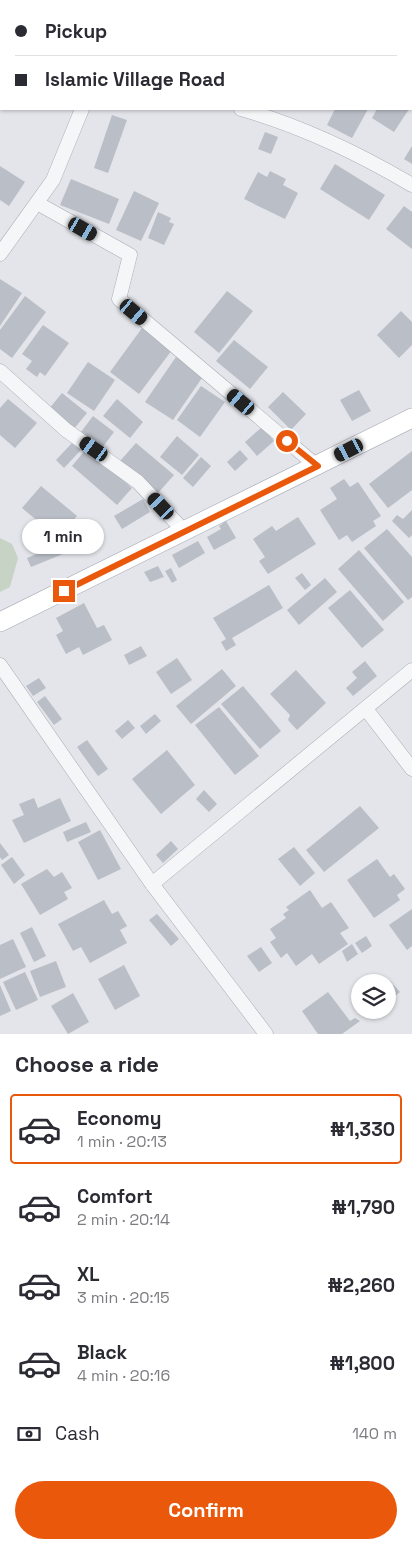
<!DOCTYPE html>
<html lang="en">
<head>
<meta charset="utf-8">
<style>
  body { margin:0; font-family:"Space Grotesk",sans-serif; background:#f2f2f3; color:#2b2b33; height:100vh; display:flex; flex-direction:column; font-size:19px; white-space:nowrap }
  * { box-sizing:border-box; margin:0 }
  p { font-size:16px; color:#7c7c81 }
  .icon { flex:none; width:28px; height:28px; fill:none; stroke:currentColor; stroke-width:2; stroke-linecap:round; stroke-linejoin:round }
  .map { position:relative; height:1034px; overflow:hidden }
  .panel { display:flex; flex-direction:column; background:#fff; flex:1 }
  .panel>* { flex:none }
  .hud { position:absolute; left:0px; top:0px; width:412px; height:110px; box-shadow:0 1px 4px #0004; display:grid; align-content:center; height:110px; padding:0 15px; background:#fff }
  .buttons { position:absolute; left:351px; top:974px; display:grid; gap:10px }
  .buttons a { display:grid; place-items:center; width:45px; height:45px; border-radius:50%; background:#fff; box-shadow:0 1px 4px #0004; font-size:25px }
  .end { position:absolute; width:22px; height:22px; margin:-11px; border:6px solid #ea580c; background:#fff; box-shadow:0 0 0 2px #fff }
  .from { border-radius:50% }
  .bubble { position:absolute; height:35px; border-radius:18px; background:#fff; box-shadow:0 1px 4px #0004; font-size:16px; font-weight:800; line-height:35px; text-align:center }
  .car { position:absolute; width:15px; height:30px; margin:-15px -8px; border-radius:6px; box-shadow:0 0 4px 1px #0007; background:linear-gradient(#222 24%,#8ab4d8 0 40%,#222 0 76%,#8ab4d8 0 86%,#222 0) }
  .hud b { display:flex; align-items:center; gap:18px; height:48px; font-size:19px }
  .hud b+b { border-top:1px solid #e1e1e2 }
  .hud i { width:12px; height:12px; background:#2b2b33 }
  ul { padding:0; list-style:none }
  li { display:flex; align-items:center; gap:15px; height:70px; margin:0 10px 8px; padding:0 5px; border:2px solid transparent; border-radius:5px }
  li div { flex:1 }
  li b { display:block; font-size:19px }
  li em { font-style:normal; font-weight:800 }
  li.active { border-color:#ea580c }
  li>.icon { width:45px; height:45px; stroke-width:1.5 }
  h2 { padding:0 15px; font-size:22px; line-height:60px }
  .pay { display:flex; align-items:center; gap:12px; height:55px; padding:0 15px; font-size:19px }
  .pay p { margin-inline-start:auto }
  .cta { display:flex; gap:10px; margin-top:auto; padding:10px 15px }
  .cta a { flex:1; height:58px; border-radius:30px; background:#ea580c; color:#fff; font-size:20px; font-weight:800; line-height:58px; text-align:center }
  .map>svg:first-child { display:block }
</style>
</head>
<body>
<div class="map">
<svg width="412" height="1034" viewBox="0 0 412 1034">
  <rect width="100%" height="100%" fill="#e3e5ea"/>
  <path fill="#c7d3c5" d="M0,538L12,544L18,558L10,587L0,592Z"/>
  <g fill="#babec6">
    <path d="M335,109H368L352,138L327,125Z"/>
    <path d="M377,109H409L394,132L372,118Z"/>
    <path d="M112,115L127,120L108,173L94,168Z"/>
    <path d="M265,132L278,137L271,154L258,149Z"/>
    <path d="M412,146V164L404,159Z"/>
    <path d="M335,164L385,195L369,220L320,189Z"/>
    <path d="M0,166L25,182L9,206L0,200Z"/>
    <path d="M270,171L286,179L283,185L298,193L285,219L244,199L258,172L267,177Z"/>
    <path d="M71,179L119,199L109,224L60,205Z"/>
    <path d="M134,191L159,203L141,241L116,230Z"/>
    <path d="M404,206L412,212V249L386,229Z"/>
    <path d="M158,212L171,218L169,222L174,224L164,245L148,238Z"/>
    <path d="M0,279L22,293L0,326Z"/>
    <path d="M227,291L253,311L219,353L194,332Z"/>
    <path d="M25,296L46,312L12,358L0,349V330Z"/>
    <path d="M401,311L412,322V345L399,358L377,335Z"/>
    <path d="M43,325L69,343L45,376L40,372L37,377L26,369L32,361L22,354Z"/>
    <path d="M142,328L172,350L139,394L110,372Z"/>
    <path d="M234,340L268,367L250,389L216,361Z"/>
    <path d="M176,357L204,375L173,420L145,402Z"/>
    <path d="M88,362L115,380L94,411L67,393Z"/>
    <path d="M201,386L225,402L200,437L177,420Z"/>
    <path d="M359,390L371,411L352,421L340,400Z"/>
    <path d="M283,392L306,414L291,430L268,407Z"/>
    <path d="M62,393L87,413L73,430L48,410Z"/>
    <path d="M8,399L37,423L15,448L0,435V408Z"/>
    <path d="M117,399L143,422L130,438L103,416Z"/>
    <path d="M93,416L114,432L99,452L78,436Z"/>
    <path d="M262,427L274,441L257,456L245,442Z"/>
    <path d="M177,436L199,455L182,475L160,457Z"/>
    <path d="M72,443L81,450L64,468L56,460Z"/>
    <path d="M136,443L174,475L158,493L120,461Z"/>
    <path d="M87,448L132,488L117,505L72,466Z"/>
    <path d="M240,450L248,459L235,471L227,462Z"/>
    <path d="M412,451V490L388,508L369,484Z"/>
    <path d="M201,457L211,466L193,487L183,478Z"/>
    <path d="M344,479L350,487L358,482L381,516L373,521L376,526L352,542L347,535L339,540L320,510L337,499L330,488Z"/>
    <path d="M41,486L77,516L58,538L22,508Z"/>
    <path d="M143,499L150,512L122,529L114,516Z"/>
    <path d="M412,510V535L409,538L392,521L397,515L403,519Z"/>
    <path d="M298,517L316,544L268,574L259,561L265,557L253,539L272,526L276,531Z"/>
    <path d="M226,521L236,538L214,550L207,537L221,529L219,526Z"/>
    <path d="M387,529L412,557V597L408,600L364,548Z"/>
    <path d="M54,537L57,545L65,542L68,552L31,567L27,558L41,552L40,543Z"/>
    <path d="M198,541L205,553L179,568L172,555Z"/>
    <path d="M359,550L404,602L383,621L338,569Z"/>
    <path d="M158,566L164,577L150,582L144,572Z"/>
    <path d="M171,568L177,580L172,583L165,571Z"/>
    <path d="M302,573L311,585L305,590L295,578Z"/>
    <path d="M325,578L337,592L299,625L287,610Z"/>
    <path d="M269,585L283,608L232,638L236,645L226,651L221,642L226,639L213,618Z"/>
    <path d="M350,590L384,630L362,648L328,608Z"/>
    <path d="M84,603L97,628L104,625L112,640L83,655L79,647L66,654L56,635L63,631L56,618Z"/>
    <path d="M141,646L147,656L129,665L124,655Z"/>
    <path d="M177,658L192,680L171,694L156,672Z"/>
    <path d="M365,661L377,676L353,696L346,688L357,678L352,672Z"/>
    <path d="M222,669L236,686L191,724L176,706Z"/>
    <path d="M296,670L326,703L297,730L288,720L290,715L270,694Z"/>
    <path d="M39,678L46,688L33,696L26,686Z"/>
    <path d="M243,686L281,731L260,749L221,704Z"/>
    <path d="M45,696L62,719L54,725L37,702Z"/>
    <path d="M219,707L259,756L235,775L195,725Z"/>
    <path d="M155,714L161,721L146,734L140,726Z"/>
    <path d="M128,720L135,728L122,739L115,731Z"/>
    <path d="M87,740L108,769L98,776L77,747Z"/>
    <path d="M167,750L195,785L161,814L132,779Z"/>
    <path d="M204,790L217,804L209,812L196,799Z"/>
    <path d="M34,798L38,808L60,798L71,821L24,843L12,820L24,815L19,804Z"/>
    <path d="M360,806L379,828L324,872L306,850Z"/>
    <path d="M86,822L91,832L67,842L63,832Z"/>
    <path d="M100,830L121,869L98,880L78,842Z"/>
    <path d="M171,841L178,849L163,863L156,855Z"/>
    <path d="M0,843L9,855L2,860L0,857Z"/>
    <path d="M294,847L315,873L300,886L278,859Z"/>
    <path d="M12,857L25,875L14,884L1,865Z"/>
    <path d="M377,859L390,877L394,874L405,889L397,895L400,900L374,918L347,880Z"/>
    <path d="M47,869L54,877L62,872L72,888L64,892L68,899L40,915L21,884Z"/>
    <path d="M310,890L322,908L331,902L349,928L340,933L348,944L319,964L312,954L296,966L287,953L281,958L270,942L276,938L270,929L286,918L283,914L289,910L286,907Z"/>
    <path d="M104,900L112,914L118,911L127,926L120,930L127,943L90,963L81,947L73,951L58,924Z"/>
    <path d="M412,909V946L407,950L389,925Z"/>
    <path d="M157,914L179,939L171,946L149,920Z"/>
    <path d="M32,927L46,956L34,962L20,933Z"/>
    <path d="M366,936L372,946L362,953L355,943Z"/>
    <path d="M13,939L26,967L0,979V945Z"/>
    <path d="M352,944L358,954L347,962L342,951Z"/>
    <path d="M261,947L272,963L259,972L247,956Z"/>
    <path d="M56,961L66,987L40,997L30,971Z"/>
    <path d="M124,965L140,996L115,1010L98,979Z"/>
    <path d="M25,972L38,1000L16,1010L3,982Z"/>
    <path d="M390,981L400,992L388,1002V983Z"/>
    <path d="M0,985L11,1011L0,1016Z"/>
    <path d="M328,992L350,1021L355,1018L360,1021L342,1034H318L302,1011Z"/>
    <path d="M73,993L89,1022L68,1034L51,1006Z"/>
  </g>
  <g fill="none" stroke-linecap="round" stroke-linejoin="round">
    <g stroke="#a8abb4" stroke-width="15">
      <g id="street">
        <path d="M277,0L281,1"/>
        <path d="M72,1L73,0"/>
        <path d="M0,38H1"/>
        <path d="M411,65H412"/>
        <path d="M241,109C301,126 358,153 412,185"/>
        <path d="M37,203L130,255L119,299L318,467"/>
        <path d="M0,254L53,180L82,109"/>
        <path d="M0,371L66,430L138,482L184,531"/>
        <path d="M0,665L152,884L266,1034"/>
        <path d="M366,709L412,769"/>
        <path d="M152,884L412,670"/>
      </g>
    </g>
    <g stroke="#a8abb4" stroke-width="20">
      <path id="secondary" d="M0,622L412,418"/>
    </g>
    <use href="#street" stroke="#f5f6f8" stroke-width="14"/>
    <use href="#secondary" stroke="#fff" stroke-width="19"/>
  </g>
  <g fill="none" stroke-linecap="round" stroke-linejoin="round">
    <path stroke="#ea580c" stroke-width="6" d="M64,591L318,466L287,441"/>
  </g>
</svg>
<div class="buttons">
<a><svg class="icon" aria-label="layers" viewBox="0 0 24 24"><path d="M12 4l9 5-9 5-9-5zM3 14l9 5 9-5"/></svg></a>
</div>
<i class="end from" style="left:287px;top:441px"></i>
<i class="end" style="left:64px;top:591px"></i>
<div class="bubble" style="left:22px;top:519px;width:82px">1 min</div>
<i class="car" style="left:83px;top:229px;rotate:120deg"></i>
<i class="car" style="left:134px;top:312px;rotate:130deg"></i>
<i class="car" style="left:241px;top:402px;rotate:310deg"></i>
<i class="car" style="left:94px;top:449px;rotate:305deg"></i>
<i class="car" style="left:349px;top:450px;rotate:243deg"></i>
<i class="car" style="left:161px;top:506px;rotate:317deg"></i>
<div class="hud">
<b><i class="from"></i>Pickup</b>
<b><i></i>Islamic Village Road</b>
</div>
</div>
<section class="panel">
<h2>Choose a ride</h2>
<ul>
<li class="active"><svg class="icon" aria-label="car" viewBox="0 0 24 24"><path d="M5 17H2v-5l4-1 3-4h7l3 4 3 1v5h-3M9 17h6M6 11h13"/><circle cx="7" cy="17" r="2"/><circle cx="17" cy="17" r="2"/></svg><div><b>Economy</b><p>1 min · 20:13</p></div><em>₦1,330</em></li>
<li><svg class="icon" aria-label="car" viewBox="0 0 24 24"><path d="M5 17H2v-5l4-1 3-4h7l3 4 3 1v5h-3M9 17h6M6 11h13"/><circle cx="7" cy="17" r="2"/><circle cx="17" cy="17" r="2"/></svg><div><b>Comfort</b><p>2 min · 20:14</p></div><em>₦1,790</em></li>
<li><svg class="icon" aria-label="car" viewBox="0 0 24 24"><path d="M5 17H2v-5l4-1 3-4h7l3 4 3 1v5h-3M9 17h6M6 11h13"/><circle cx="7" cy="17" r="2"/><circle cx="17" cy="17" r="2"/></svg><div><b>XL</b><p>3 min · 20:15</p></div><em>₦2,260</em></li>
<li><svg class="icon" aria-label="car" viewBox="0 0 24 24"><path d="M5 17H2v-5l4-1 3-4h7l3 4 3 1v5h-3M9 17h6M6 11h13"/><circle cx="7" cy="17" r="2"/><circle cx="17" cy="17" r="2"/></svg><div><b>Black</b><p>4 min · 20:16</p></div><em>₦1,800</em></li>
</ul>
<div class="pay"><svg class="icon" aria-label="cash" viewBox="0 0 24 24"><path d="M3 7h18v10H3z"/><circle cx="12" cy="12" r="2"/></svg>Cash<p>140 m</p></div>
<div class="cta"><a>Confirm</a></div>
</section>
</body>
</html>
